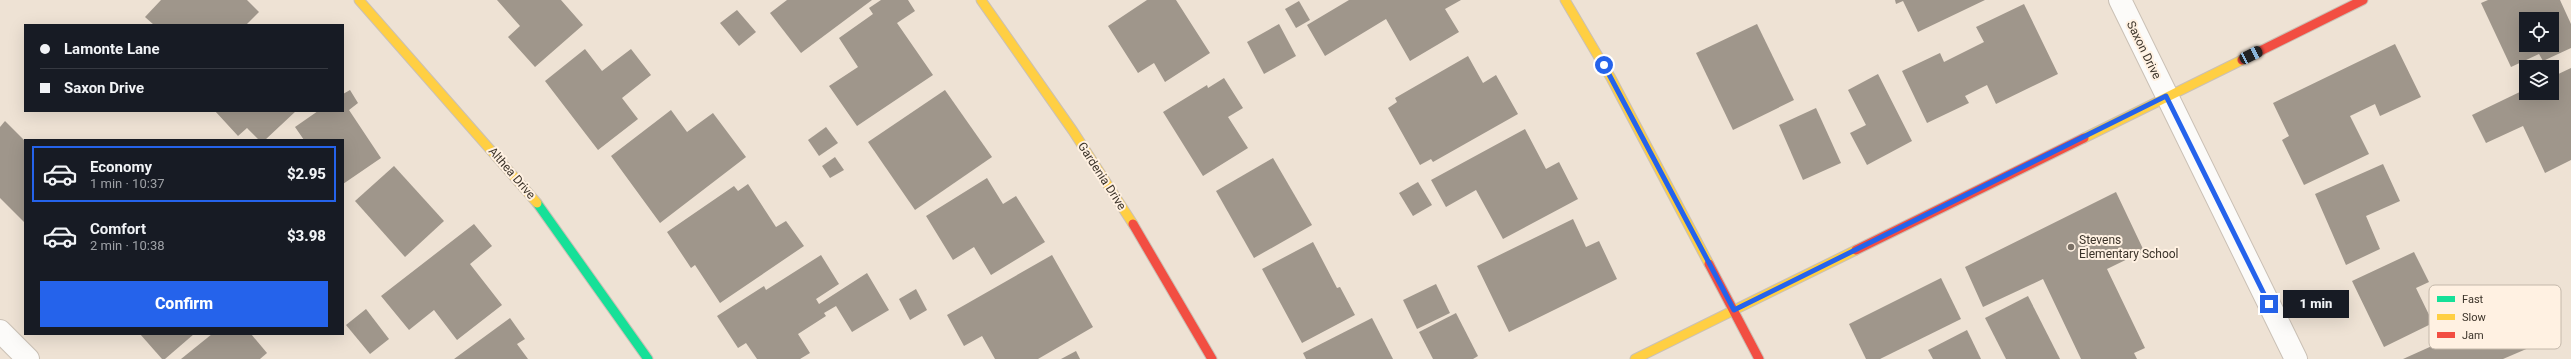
<!DOCTYPE html>
<html lang="en">
<head>
<meta charset="utf-8">
<style>
  body { margin:0; font-family:Roboto,sans-serif; background:#20242c; color:#f1f3f6; height:100vh; display:flex; flex-direction:column; font-size:15px; white-space:nowrap }
  * { box-sizing:border-box; margin:0 }
  p { font-size:13px; color:#9ea1a6 }
  .icon { flex:none; width:22px; height:22px; fill:none; stroke:currentColor; stroke-width:2; stroke-linecap:round; stroke-linejoin:round }
  .map { position:relative; flex:1; overflow:hidden }
  .panel { position:absolute; left:24px; top:139px; width:320px; height:196px; display:flex; flex-direction:column; background:#171b24; border-radius:0px; box-shadow:0 4px 16px #0002 }
  .panel>* { flex:none }
  .banner { position:absolute; left:24px; top:24px; width:320px; height:88px; border-radius:0px; box-shadow:0 4px 16px #0002; display:grid; align-content:center; height:88px; padding:0 16px; background:#171b24 }
  .controls { position:absolute; left:2519px; top:12px; display:grid; gap:8px }
  .controls a { display:grid; place-items:center; width:40px; height:40px; border-radius:0px; background:#171b24; box-shadow:0 4px 16px #0002; font-size:20px }
  .end { position:absolute; width:18px; height:18px; margin:-9px; border:5px solid #2563eb; background:#fff; box-shadow:0 0 0 2px #fff }
  .from { border-radius:50% }
  .bubble { position:absolute; height:28px; border-radius:0px; background:#171b24; box-shadow:0 4px 16px #0002; font-size:13px; font-weight:800; line-height:28px; text-align:center }
  .car { position:absolute; width:12px; height:24px; margin:-12px -6px; border-radius:5px; box-shadow:0 0 3px 1px #0007; background:linear-gradient(#222 24%,#8ab4d8 0 40%,#222 0 76%,#8ab4d8 0 86%,#222 0) }
  .banner b { display:flex; align-items:center; gap:14px; height:38px; font-size:15px }
  .banner b+b { border-top:1px solid #363941 }
  .banner i { width:10px; height:10px; background:#f1f3f6 }
  ul { padding:7px 0 0; list-style:none }
  li { display:flex; align-items:center; gap:12px; height:56px; margin:0 8px 6px; padding:0 8px; border:2px solid transparent; border-radius:0px }
  li div { flex:1 }
  li b { display:block; font-size:15px }
  li em { font-style:normal; font-weight:800 }
  li.active { border-color:#2563eb }
  li>.icon { width:36px; height:36px; stroke-width:1.5 }
  .action { display:flex; gap:8px; margin-top:auto; padding:8px 16px }
  .action a { flex:1; height:46px; border-radius:0px; background:#2563eb; color:#fff; font-size:16px; font-weight:800; line-height:46px; text-align:center }
  .map>svg:first-child { display:block }
</style>
</head>
<body>
<div class="map">
<svg width="2571" height="359" viewBox="0 0 2571 359">
  <rect width="100%" height="100%" fill="#eee2d4"/>
  <g fill="#9f968b" fill-rule="evenodd">
    <path d="M161,0H247L259,12L246,25H154L145,17Z"/>
    <path d="M497,0H561L583,25L535,67L508,37L520,26Z"/>
    <path d="M787,0H872L801,53L770,13Z"/>
    <path d="M881,0H908L915,11L897,23L933,75L857,126L829,86L858,67L839,38L873,14L869,8Z"/>
    <path d="M1147,0H1176L1210,53L1165,82L1154,63L1138,73L1108,26Z"/>
    <path d="M1349,0H1461L1445,9L1459,32L1410,61L1386,19L1325,56L1307,25Z"/>
    <path d="M1895,0H1985L1918,32L1903,1L1896,4Z"/>
    <path d="M2488,0H2560L2571,24V48L2543,61L2539,54L2511,67L2481,3ZM2526,19H2552V45H2526Z"/>
    <path d="M1299,1L1310,20L1296,28L1285,9Z"/>
    <path d="M2024,4L2058,74L1996,104L1987,85L1965,96L1969,103L1927,123L1902,71L1940,53L1944,62L1984,42L1976,27Z"/>
    <path d="M737,10L756,32L739,46L720,23Z"/>
    <path d="M1279,24L1296,56L1264,74L1247,42Z"/>
    <path d="M1757,24L1794,100L1733,130L1696,53Z"/>
    <path d="M2395,44L2421,97L2380,116L2375,104L2350,116L2369,154L2304,185L2282,140L2289,136L2273,103Z"/>
    <path d="M585,49L602,71L631,49L651,75L622,98L638,119L598,150L545,81Z"/>
    <path d="M1468,56L1483,83L1496,75L1518,114L1433,162L1431,159L1420,165L1388,108L1397,102L1395,98Z"/>
    <path d="M2571,68V160L2545,173L2523,126L2486,143L2472,115L2526,89V93H2552V77Z"/>
    <path d="M1878,74L1912,141L1867,165L1850,133L1866,125L1848,90Z"/>
    <path d="M1224,78L1243,108L1228,117L1248,148L1203,176L1163,112L1207,85L1208,88Z"/>
    <path d="M350,90L358,103L349,110L381,158L343,184V140H304L295,127L318,111H343V94Z"/>
    <path d="M945,90L992,157L915,210L868,142Z"/>
    <path d="M1816,108L1841,163L1803,180L1779,125Z"/>
    <path d="M671,110L687,132L713,113L746,157L660,223L611,156Z"/>
    <path d="M215,111H296L265,140H259L247,128L238,136Z"/>
    <path d="M5,121L25,141V223L0,198V127Z"/>
    <path d="M826,127L838,143L819,156L808,140Z"/>
    <path d="M1525,129L1546,169L1559,162L1578,199L1503,239L1476,190L1446,207L1431,180Z"/>
    <path d="M835,157L844,170L830,178L822,166Z"/>
    <path d="M1273,158L1312,225L1254,258L1216,191Z"/>
    <path d="M2383,164L2400,201L2366,216L2380,249L2346,265L2315,194Z"/>
    <path d="M394,166L444,221L405,257L355,201Z"/>
    <path d="M987,178L1003,204L1016,196L1045,242L991,275L974,247L953,260L926,216Z"/>
    <path d="M1418,182L1432,205L1413,216L1399,193Z"/>
    <path d="M748,184L776,227L786,221L804,246L720,303L695,265L691,268L667,232L734,186L738,191Z"/>
    <path d="M2116,192L2144,251L2107,269L2145,348L2134,353L2137,359H2081L2043,279L1983,307L1965,267Z"/>
    <path d="M1573,219L1586,247L1599,241L1617,279L1509,332L1477,266Z"/>
    <path d="M474,224L492,246L470,264L502,305L457,340L434,310L409,330L381,296Z"/>
    <path d="M1313,242L1337,288L1340,287L1355,315L1302,343L1262,269Z"/>
    <path d="M2414,252L2429,282L2416,288L2433,323L2384,347L2352,281Z"/>
    <path d="M821,255L839,284L816,299L819,304L867,273L889,310L852,332L836,306L824,313L826,316L798,334L810,353L800,359H757L746,343L738,348L717,316L764,286L766,290Z"/>
    <path d="M1052,255L1093,327L1038,359H995L982,336L964,346L947,315Z"/>
    <path d="M1941,278L1961,319L1880,359H1866L1849,324Z"/>
    <path d="M1436,284L1450,313L1417,329L1403,300Z"/>
    <path d="M916,289L927,310L910,320L899,299Z"/>
    <path d="M2028,296L2060,359H2006L1985,318Z"/>
    <path d="M2521,306L2538,344L2503,359H2403Z"/>
    <path d="M366,309L389,339L370,354L346,325Z"/>
    <path d="M1456,313L1478,356L1473,359H1433L1419,332Z"/>
    <path d="M510,318L525,339L517,344L528,359H454Z"/>
    <path d="M1372,318L1393,359H1306L1303,353Z"/>
    <path d="M1967,330L1981,359H1933L1928,350Z"/>
    <path d="M140,334H194L165,359H162Z"/>
    <path d="M212,334H251L267,353L260,359H181Z"/>
    <path d="M1076,351L1080,359H1061Z"/>
  </g>
  <g fill="none" stroke-linecap="round" stroke-linejoin="round">
    <g stroke="#cac0b5" stroke-width="24">
      <g id="street">
        <path d="M2120,0L2296,359"/>
        <path d="M0,331L28,359"/>
      </g>
    </g>
    <g stroke="#cac0b5" stroke-width="11">
      <path id="fast" d="M537,203L648,359"/>
    </g>
    <g stroke="#cac0b5" stroke-width="11">
      <g id="slow">
        <path d="M359,0L537,203"/>
        <path d="M981,0L1073,131L1133,224"/>
        <path d="M1565,0L1611,78L1709,264"/>
        <path d="M2084,138L2242,60"/>
        <path d="M1635,359L1856,250"/>
      </g>
    </g>
    <g stroke="#cac0b5" stroke-width="11">
      <g id="jam">
        <path d="M2242,60L2363,0"/>
        <path d="M1133,224L1212,359"/>
        <path d="M1856,250L2084,138"/>
        <path d="M1709,264L1759,359"/>
      </g>
    </g>
    <use href="#street" stroke="#fcfbf9" stroke-width="22"/>
    <use href="#fast" stroke="#16e098" stroke-width="9"/>
    <use href="#slow" stroke="#ffcf43" stroke-width="9"/>
    <use href="#jam" stroke="#f24e42" stroke-width="9"/>
  </g>
  <g fill="none" stroke-linecap="round" stroke-linejoin="round">
    <path stroke="#2563eb" stroke-width="5" d="M1604,65L1734,310L2166,96L2269,304"/>
  </g>
  <circle fill="#7a7065" stroke="#fff1e2" stroke-width="1.5" cx="2071" cy="247" r="4"/>
  <g text-anchor="middle" stroke-width="4" stroke-linejoin="round" paint-order="stroke">
    <g font-size="12" fill="#3b3329" stroke="#fff1e2">
      <text transform="translate(2144 50) rotate(64)" y="4">Saxon Drive</text>
      <text transform="translate(512 173) rotate(49)" y="4">Althea Drive</text>
      <text transform="translate(1102 176) rotate(57)" y="4">Gardenia Drive</text>
    </g>
    <g font-size="12" fill="#3b3329" stroke="#fff1e2" text-anchor="start">
      <text x="2079" y="244">Stevens<tspan x="2079" dy="14">Elementary School</tspan></text>
    </g>
  </g>
  <rect x="2429" y="285" width="132" height="64" rx="6" fill="#fff1e2" stroke="#c4b8aa" stroke-width="1"/>
  <rect x="2437" y="296" width="18" height="6" fill="#16e098"/>
  <rect x="2437" y="314" width="18" height="6" fill="#ffcf43"/>
  <rect x="2437" y="332" width="18" height="6" fill="#f24e42"/>
  <g font-size="11" fill="#3b3329">
    <text x="2462" y="303">Fast</text>
    <text x="2462" y="321">Slow</text>
    <text x="2462" y="339">Jam</text>
  </g>
</svg>
<div class="controls">
<a><svg class="icon" aria-label="locate" viewBox="0 0 24 24"><circle cx="12" cy="12" r="6"/><path d="M12 2v4M12 18v4M2 12h4M18 12h4"/></svg></a>
<a><svg class="icon" aria-label="layers" viewBox="0 0 24 24"><path d="M12 4l9 5-9 5-9-5zM3 14l9 5 9-5"/></svg></a>
</div>
<i class="end from" style="left:1604px;top:65px"></i>
<i class="end" style="left:2269px;top:304px"></i>
<div class="bubble" style="left:2283px;top:290px;width:66px">1 min</div>
<i class="car" style="left:2251px;top:55px;rotate:64deg"></i>
<div class="banner">
<b><i class="from"></i>Lamonte Lane</b>
<b><i></i>Saxon Drive</b>
</div>
<section class="panel">
<ul>
<li class="active"><svg class="icon" aria-label="car" viewBox="0 0 24 24"><path d="M5 17H2v-5l4-1 3-4h7l3 4 3 1v5h-3M9 17h6M6 11h13"/><circle cx="7" cy="17" r="2"/><circle cx="17" cy="17" r="2"/></svg><div><b>Economy</b><p>1 min · 10:37</p></div><em>$2.95</em></li>
<li><svg class="icon" aria-label="car" viewBox="0 0 24 24"><path d="M5 17H2v-5l4-1 3-4h7l3 4 3 1v5h-3M9 17h6M6 11h13"/><circle cx="7" cy="17" r="2"/><circle cx="17" cy="17" r="2"/></svg><div><b>Comfort</b><p>2 min · 10:38</p></div><em>$3.98</em></li>
</ul>
<div class="action"><a>Confirm</a></div>
</section>
</div>
</body>
</html>
